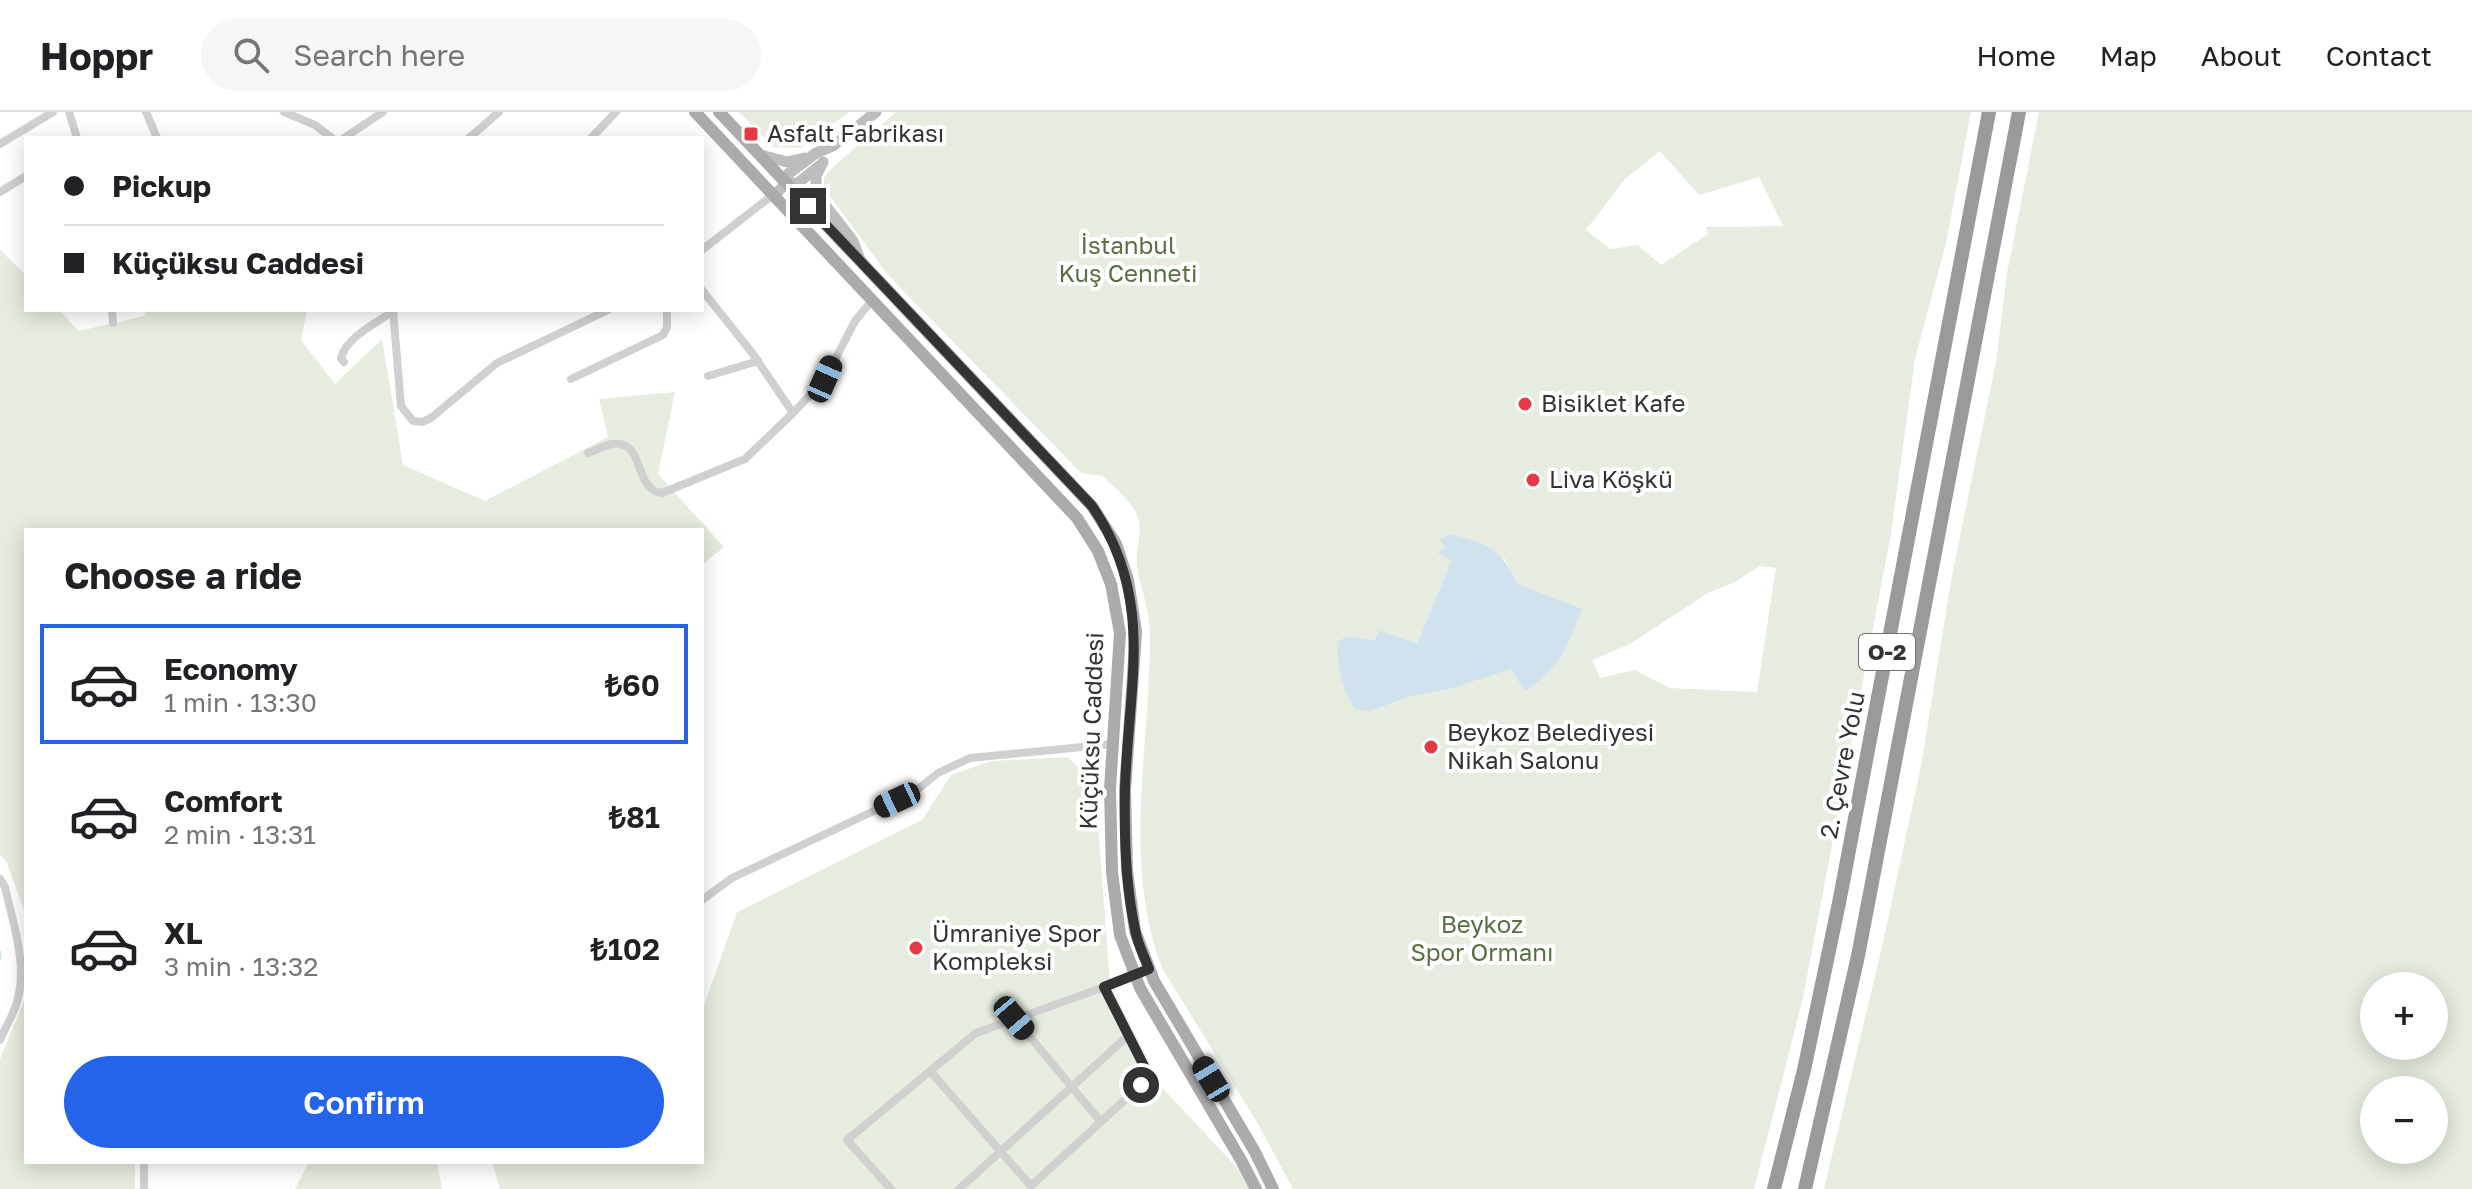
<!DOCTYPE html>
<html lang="en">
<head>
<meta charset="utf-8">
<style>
  body { margin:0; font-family:"Golos Text",sans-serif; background:#f6f6f6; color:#202124; height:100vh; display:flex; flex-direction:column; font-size:30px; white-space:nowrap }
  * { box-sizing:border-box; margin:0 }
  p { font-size:26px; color:#757577 }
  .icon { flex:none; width:44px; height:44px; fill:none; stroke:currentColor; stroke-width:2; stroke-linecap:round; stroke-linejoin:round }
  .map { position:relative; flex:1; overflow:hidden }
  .drawer { position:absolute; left:24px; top:416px; width:680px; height:636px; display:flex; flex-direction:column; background:#fff; border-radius:0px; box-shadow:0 4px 20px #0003 }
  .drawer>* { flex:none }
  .guide { position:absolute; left:24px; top:24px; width:680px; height:176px; border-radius:0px; box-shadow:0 4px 20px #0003; display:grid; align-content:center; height:176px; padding:0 40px; background:#fff }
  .fabs { position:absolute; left:2360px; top:860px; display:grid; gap:16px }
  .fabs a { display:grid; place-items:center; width:88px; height:88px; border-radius:50%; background:#fff; box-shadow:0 4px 20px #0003; font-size:40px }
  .end { position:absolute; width:36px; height:36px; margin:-18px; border:10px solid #333; background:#fff; box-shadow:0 0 0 4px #fff }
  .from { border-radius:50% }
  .car { position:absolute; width:24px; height:48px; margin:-24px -12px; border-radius:10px; box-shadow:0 0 6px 2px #0007; background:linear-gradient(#222 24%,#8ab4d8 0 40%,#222 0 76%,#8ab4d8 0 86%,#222 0) }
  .guide b { display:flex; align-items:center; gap:28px; height:76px; font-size:30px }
  .guide b+b { border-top:2px solid #e0e0e0 }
  .guide i { width:20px; height:20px; background:#202124 }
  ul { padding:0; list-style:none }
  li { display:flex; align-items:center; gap:24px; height:120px; margin:0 16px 12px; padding:0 24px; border:4px solid transparent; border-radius:0px }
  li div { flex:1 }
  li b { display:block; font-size:30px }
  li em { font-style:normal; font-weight:600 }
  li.current { border-color:#2563eb }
  li>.icon { width:72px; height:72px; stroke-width:1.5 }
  h2 { padding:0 40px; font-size:36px; line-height:96px }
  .primary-button { display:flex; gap:16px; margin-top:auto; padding:16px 40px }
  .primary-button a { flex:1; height:92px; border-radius:48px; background:#2563eb; color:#fff; font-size:32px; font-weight:600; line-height:92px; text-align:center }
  header { display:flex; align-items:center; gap:48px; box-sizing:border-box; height:112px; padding:0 40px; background:#fff; border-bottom:2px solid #e0e0e0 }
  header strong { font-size:38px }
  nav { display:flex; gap:44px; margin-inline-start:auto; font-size:28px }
  .search { width:560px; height:72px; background:#f6f6f6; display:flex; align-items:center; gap:20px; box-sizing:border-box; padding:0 28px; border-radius:44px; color:#757577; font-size:30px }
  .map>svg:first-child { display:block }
</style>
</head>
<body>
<header>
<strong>Hoppr</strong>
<div class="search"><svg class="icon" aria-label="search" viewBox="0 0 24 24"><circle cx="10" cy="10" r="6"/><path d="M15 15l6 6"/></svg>Search here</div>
<nav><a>Home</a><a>Map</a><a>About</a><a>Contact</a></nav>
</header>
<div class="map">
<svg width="2472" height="1077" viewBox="0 0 2472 1077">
  <rect width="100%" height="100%" fill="#fff"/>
  <g fill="#e6ecdf" fill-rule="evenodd">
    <path d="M739,0H849L801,36L774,35Z"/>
    <path d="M896,0H1971L1946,131L1915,247L1891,421L1803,886L1754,1077H1293L1257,1010L1162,856C1126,761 1145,661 1149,562C1150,542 1151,520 1148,501C1145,485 1139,470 1137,454C1135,438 1143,420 1138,405C1132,390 1114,375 1103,364L1081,361L888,163L824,76V66L831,57ZM1660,39L1699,83L1759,65L1783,114L1706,115L1708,122L1661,153L1638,133L1610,137L1586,118L1625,67ZM1446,437L1505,447L1517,472L1511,557L1450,577L1408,585L1371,599L1347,524L1375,528L1379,518L1417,532L1451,449ZM1760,454L1776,456L1757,580L1670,576L1635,558L1600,566L1592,548L1630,532L1708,481L1735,470Z"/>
    <path d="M2039,0H2472V1077H1824L1882,835L1921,654L1952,463L1996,250L2007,161ZM2374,874H2434V934H2374ZM2374,978H2434V1038H2374Z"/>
    <path d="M0,138L26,163V198H59L79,219L144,204L146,198H307L301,228L335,272L382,227L403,353L485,389L608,325L599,287L675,280L658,362L724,435L702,453V418H26V803L6,749L0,743Z"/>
    <path d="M1068,645L1095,674L1110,872L1152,956L1147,971H1158L1242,1061L1250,1077H500L492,1050H702V899L737,800L922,708L951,663L991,649Z"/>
    <path d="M26,884V1050H135V1077H0V947Z"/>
    <path d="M309,1050H437L442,1077H295Z"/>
  </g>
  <path fill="#cfe2ee" d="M1450,422C1486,431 1503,437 1517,472L1582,497C1567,536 1560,556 1525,579L1511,557L1450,577L1408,585L1371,599L1355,597C1341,577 1337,554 1338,530L1347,524L1375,528L1379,518L1417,532L1451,449L1437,440L1446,436L1440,428Z"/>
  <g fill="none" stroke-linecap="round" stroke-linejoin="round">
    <path stroke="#cfe2ee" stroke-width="3" d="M0,840V846"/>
    <g stroke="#d0d0d0" stroke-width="8">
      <path d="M69,0L77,26"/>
      <path d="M146,0L157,26"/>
      <path d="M284,0L315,13L332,26"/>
      <path d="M344,26L383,0"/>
      <path d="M469,26L499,0"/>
      <path d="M591,26L616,0"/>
      <path d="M0,32L53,0"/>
      <path d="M0,80L26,64"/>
      <path d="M702,138L774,82"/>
      <path d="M702,178L753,242L793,301L825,267L855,209L873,187"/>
      <path d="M112,198L113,211"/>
      <path d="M393,198L401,294L413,309L422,310L431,306L497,251L608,198"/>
      <path d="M344,250L341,246C346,225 378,210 395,198"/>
      <path d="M708,264L758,249"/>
      <path d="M571,267L663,223L667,215V198"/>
      <path d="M588,341C596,338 605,333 612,332C646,327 632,377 662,381L745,347L793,301"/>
      <path d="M0,767L5,775C13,812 29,855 16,893C12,905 5,916 0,928"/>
      <path d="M702,788L732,766L897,688L918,677L938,661L970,646L1113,632"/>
      <path d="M1014,906L1101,1010"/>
      <path d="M930,959L1031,1074L1141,973L1146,958L1104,875"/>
      <path d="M144,1050V1077"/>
      <path d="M891,1077L847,1028L976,921L1135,864"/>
      <path d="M959,1077L1129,923"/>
    </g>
    <g stroke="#bdbdbd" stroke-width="11">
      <path d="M760,43L787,50L804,46"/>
      <path d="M823,50L816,64V78L821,88L853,129L860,148"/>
      <path d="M786,72L798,71L819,54"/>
      <path d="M775,82L786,72L788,62L816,41L833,34L876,0"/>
    </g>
    <g stroke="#ababab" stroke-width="12">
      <path d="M695,0L1077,406L1098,439L1111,472L1120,521L1110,677L1112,760L1120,823L1140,876L1241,1048L1256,1077"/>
      <path d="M719,0L1092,394L1116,432L1128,468L1136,520L1125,678L1127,759L1135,819L1154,869L1255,1040L1273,1077"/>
    </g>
    <g stroke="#9a9a9a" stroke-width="14">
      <path d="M1774,1077L1804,958L1839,791L1989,0"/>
      <path d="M1805,1077L1858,844L2019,0"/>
    </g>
  </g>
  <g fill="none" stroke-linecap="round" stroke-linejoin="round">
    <path stroke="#333" stroke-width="10" d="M808,94L1092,394C1156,487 1128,574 1125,677C1124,723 1125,772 1135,817C1137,831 1144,844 1149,857L1104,875L1146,958L1141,973"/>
  </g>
  <g fill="#e63946" stroke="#fff" stroke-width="3">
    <rect x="743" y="14" width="16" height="16" rx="4"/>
    <circle cx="1525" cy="292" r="8"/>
    <circle cx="1533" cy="368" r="8"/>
    <circle cx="1431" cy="635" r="8"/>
    <circle cx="916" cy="836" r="8"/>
  </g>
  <g text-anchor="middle" stroke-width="8" stroke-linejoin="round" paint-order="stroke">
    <rect fill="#fff" stroke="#707070" stroke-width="2" x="1859" y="522" width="56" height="36" rx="6"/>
    <g font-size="22" font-weight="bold" fill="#333">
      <text x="1887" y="548">O-2</text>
    </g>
    <g font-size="24" fill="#333" stroke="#fff" text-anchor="start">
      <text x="767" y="30">Asfalt Fabrikası</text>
      <text x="1541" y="300">Bisiklet Kafe</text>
      <text x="1549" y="376">Liva Köşkü</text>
      <text x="1447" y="629">Beykoz Belediyesi<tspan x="1447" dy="28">Nikah Salonu</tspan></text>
      <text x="932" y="830">Ümraniye Spor<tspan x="932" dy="28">Kompleksi</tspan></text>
    </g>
    <g font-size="24" fill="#56703f" stroke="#fff">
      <text x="1128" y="142">İstanbul<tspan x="1128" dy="28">Kuş Cenneti</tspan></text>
      <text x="1482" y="821">Beykoz<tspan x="1482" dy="28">Spor Ormanı</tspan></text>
    </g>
    <g font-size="24" fill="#333" stroke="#fff">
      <text transform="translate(1092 619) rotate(-88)" y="8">Küçüksu Caddesi</text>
      <text transform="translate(1843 653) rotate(-79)" y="8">2. Çevre Yolu</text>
    </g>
  </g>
</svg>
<div class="fabs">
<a>+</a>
<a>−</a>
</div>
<i class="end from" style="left:1141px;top:973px"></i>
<i class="end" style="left:808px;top:94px"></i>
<i class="car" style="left:825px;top:267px;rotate:24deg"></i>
<i class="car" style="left:897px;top:688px;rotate:245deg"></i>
<i class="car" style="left:1014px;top:906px;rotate:140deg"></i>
<i class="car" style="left:1211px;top:967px;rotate:329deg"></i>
<div class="guide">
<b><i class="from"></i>Pickup</b>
<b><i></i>Küçüksu Caddesi</b>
</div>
<section class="drawer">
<h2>Choose a ride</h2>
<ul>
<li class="current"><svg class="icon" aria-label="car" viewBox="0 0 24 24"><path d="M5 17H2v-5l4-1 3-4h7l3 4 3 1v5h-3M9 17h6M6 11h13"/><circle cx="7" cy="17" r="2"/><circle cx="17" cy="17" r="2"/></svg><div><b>Economy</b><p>1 min · 13:30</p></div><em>₺60</em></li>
<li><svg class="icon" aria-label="car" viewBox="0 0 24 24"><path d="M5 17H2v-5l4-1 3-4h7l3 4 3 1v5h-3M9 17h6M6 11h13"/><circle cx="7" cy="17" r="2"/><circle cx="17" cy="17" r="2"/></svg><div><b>Comfort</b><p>2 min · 13:31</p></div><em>₺81</em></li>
<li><svg class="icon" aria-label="car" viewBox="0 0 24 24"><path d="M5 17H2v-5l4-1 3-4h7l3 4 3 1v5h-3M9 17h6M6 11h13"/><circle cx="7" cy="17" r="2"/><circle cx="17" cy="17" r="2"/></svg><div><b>XL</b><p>3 min · 13:32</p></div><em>₺102</em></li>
</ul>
<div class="primary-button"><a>Confirm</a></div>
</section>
</div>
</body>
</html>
